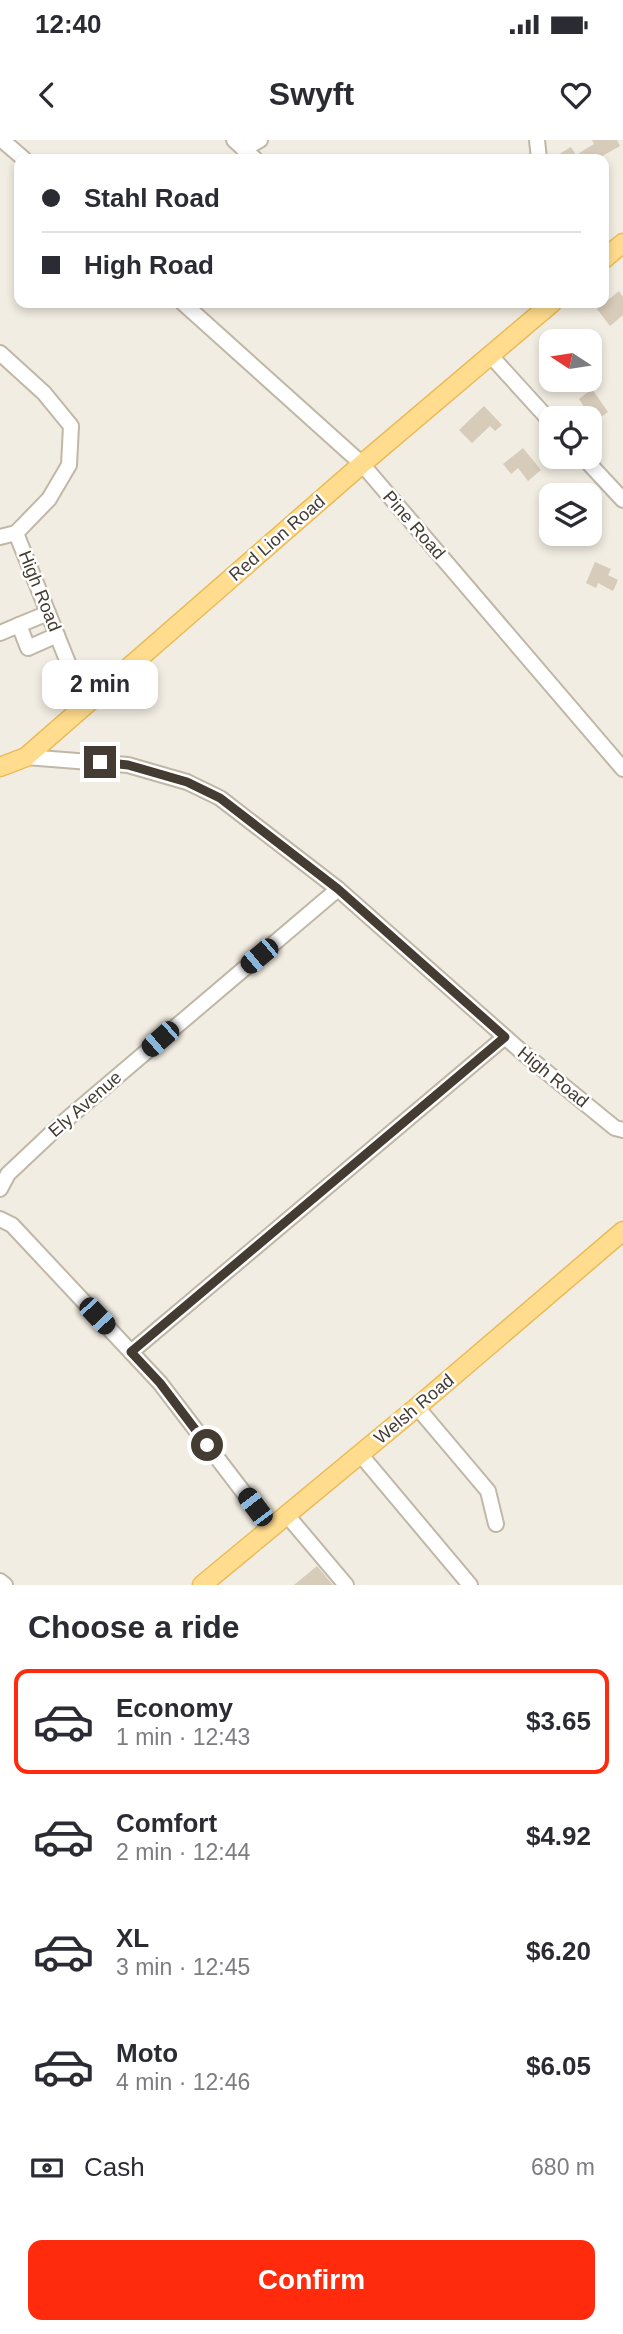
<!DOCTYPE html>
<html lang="en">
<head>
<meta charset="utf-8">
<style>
  body { margin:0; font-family:Arial,sans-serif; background:#f2f2f3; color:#2b2b33; height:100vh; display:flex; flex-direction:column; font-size:26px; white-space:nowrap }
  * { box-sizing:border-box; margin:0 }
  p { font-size:23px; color:#7c7c81 }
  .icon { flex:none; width:38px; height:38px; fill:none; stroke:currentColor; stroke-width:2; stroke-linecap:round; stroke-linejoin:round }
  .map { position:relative; height:1445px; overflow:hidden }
  .details { display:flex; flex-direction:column; background:#fff; flex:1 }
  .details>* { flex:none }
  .banner { position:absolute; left:14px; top:14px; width:595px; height:154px; border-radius:14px; box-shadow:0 4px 10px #0003; display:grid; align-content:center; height:154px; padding:0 28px; background:#fff }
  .needle { width:46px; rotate:282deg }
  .fabs { position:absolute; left:539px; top:189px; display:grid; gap:14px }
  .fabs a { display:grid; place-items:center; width:63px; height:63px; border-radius:14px; background:#fff; box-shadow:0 4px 10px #0003; font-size:35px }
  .end { position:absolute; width:32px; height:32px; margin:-16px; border:9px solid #443c32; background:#fff; box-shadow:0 0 0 4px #fff }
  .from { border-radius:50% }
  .bubble { position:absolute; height:49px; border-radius:14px; background:#fff; box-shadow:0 4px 10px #0003; font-size:23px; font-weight:700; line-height:49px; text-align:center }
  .car { position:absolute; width:21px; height:42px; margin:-21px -10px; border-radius:9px; box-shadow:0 0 5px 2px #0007; background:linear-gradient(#222 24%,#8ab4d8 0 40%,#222 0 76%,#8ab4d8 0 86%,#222 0) }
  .banner b { display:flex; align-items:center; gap:24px; height:66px; font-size:26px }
  .banner b+b { border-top:2px solid #e1e1e2 }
  .banner i { width:18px; height:18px; background:#2b2b33 }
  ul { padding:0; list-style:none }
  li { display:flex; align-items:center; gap:21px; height:105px; margin:0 14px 10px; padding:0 14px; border:4px solid transparent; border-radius:14px }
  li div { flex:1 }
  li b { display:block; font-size:26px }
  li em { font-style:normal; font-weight:700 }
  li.on { border-color:#ff2b0c }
  li>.icon { width:63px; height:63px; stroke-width:1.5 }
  h2 { padding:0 28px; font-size:32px; line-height:84px }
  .pay { display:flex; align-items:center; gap:18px; height:77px; padding:0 28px; font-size:26px }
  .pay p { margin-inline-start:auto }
  .cta { display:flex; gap:14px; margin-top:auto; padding:14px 28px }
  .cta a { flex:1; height:80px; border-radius:14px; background:#ff2b0c; color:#fff; font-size:28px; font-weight:700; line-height:80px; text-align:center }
  .status { display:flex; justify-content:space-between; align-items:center; height:49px; padding:0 35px; background:#fff; direction:ltr }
  .status svg { height:19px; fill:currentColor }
  header { display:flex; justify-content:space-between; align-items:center; height:91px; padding:0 28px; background:#fff; font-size:32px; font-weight:700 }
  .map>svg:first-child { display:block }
</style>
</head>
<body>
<div class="status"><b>12:40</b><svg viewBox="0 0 49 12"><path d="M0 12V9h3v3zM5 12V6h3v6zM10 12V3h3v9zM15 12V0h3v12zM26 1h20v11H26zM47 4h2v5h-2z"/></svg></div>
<header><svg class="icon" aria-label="back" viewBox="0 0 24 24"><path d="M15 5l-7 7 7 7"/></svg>Swyft<svg class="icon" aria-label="heart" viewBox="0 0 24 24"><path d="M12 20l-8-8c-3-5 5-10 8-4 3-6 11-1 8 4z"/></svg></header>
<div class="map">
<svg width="623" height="1445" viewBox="0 0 623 1445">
  <rect width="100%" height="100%" fill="#f2ede2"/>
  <g fill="#d7cbb9">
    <path d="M592,0H617L620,6L597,19H551L571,7L576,15L594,4Z"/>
    <path d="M619,151L623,157V175L610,186L597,169Z"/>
    <path d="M551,209V230L541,222Z"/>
    <path d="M592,249L608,272L594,282L579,259Z"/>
    <path d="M484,266L502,285L495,291L490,286L472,303L459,290Z"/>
    <path d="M523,308L541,330L528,341L518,328L511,334L503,324Z"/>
    <path d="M595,422L611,429L608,435L618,440L613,451L598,443L596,448L586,443Z"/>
    <path d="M317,1426L333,1445H294Z"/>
  </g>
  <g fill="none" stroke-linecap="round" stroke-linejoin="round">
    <g stroke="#c1b7a7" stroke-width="18">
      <g id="minor">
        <path d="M2,0L24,19"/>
        <path d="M234,0L255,19"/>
        <path d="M537,0L539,19"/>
        <path d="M244,9L260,0"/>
        <path d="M183,163L362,324L623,629"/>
        <path d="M0,213L44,253L71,286L69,325L49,359L16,393L85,565"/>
        <path d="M490,215L551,282"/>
        <path d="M583,317L623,360"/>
        <path d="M0,397L16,393"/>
        <path d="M48,473L19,485L28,508L57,495"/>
        <path d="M0,493L19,485"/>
        <path d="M26,617L128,625L187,642L220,658L338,749L522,912L615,988L623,990"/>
        <path d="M0,1049L8,1034L60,985L338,749"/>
        <path d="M0,1079L12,1085L160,1243L270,1387"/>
        <path d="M131,1212L505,897"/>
        <path d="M417,1267L488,1351L496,1384"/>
        <path d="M360,1314L470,1445"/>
        <path d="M286,1374L346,1445"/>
        <path d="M0,1441L5,1445"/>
      </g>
    </g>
    <g stroke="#eabb58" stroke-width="21">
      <g id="major">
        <path d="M604,119L623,103"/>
        <path d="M0,627L26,617L362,324L552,163"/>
        <path d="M202,1445L417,1267L623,1091"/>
      </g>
    </g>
    <use href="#minor" stroke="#fff" stroke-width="14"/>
    <use href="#major" stroke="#ffdc8e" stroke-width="18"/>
  </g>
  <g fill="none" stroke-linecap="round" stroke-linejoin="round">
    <path stroke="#443c32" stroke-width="9" d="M100,622L128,625L187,642L220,658L338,749L505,897L131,1212L160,1243L207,1305"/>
  </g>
  <g text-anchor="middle" stroke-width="5" stroke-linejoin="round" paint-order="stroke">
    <g font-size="18" fill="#443c32" stroke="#fff">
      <text transform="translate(414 385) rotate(49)" y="6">Pine Road</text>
      <text transform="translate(277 398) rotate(-41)" y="6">Red Lion Road</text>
      <text transform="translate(40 451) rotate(68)" y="6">High Road</text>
      <text transform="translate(553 937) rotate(39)" y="6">High Road</text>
      <text transform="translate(85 964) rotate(-41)" y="6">Ely Avenue</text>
      <text transform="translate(414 1269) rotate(-40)" y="6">Welsh Road</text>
    </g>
  </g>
</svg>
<div class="fabs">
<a><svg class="needle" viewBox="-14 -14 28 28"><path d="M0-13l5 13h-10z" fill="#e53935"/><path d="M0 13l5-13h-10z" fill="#7c7c81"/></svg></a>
<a><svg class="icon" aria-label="locate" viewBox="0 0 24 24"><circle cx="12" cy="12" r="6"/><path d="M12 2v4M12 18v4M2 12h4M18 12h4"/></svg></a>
<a><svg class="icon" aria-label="layers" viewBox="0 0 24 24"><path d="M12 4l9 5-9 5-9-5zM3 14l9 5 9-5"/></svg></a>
</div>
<i class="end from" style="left:207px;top:1305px"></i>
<i class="end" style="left:100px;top:622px"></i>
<div class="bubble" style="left:42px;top:520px;width:116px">2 min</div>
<i class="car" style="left:259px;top:816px;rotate:230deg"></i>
<i class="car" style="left:160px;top:899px;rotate:229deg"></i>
<i class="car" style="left:97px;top:1176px;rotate:137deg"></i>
<i class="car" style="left:255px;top:1367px;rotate:323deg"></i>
<div class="banner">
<b><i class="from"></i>Stahl Road</b>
<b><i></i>High Road</b>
</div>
</div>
<section class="details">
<h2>Choose a ride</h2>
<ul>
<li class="on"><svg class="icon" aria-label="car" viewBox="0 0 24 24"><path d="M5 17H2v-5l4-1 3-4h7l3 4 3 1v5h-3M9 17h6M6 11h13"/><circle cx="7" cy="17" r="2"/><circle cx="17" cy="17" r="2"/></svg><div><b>Economy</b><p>1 min · 12:43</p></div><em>$3.65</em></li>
<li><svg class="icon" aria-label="car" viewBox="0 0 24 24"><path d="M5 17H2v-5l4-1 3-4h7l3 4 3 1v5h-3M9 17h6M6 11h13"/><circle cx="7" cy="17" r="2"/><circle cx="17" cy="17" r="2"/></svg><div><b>Comfort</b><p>2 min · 12:44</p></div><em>$4.92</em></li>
<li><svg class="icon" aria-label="car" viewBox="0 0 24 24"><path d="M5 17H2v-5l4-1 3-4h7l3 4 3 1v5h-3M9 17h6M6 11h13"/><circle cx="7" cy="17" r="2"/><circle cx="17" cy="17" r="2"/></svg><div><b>XL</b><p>3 min · 12:45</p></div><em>$6.20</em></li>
<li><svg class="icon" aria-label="car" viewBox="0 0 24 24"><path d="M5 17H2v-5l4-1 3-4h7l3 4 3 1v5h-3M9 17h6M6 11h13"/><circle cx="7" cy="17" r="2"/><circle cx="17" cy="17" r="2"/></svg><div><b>Moto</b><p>4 min · 12:46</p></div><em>$6.05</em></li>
</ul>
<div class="pay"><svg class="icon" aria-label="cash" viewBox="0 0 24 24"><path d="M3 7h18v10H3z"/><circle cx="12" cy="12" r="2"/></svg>Cash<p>680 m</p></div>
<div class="cta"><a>Confirm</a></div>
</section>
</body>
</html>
